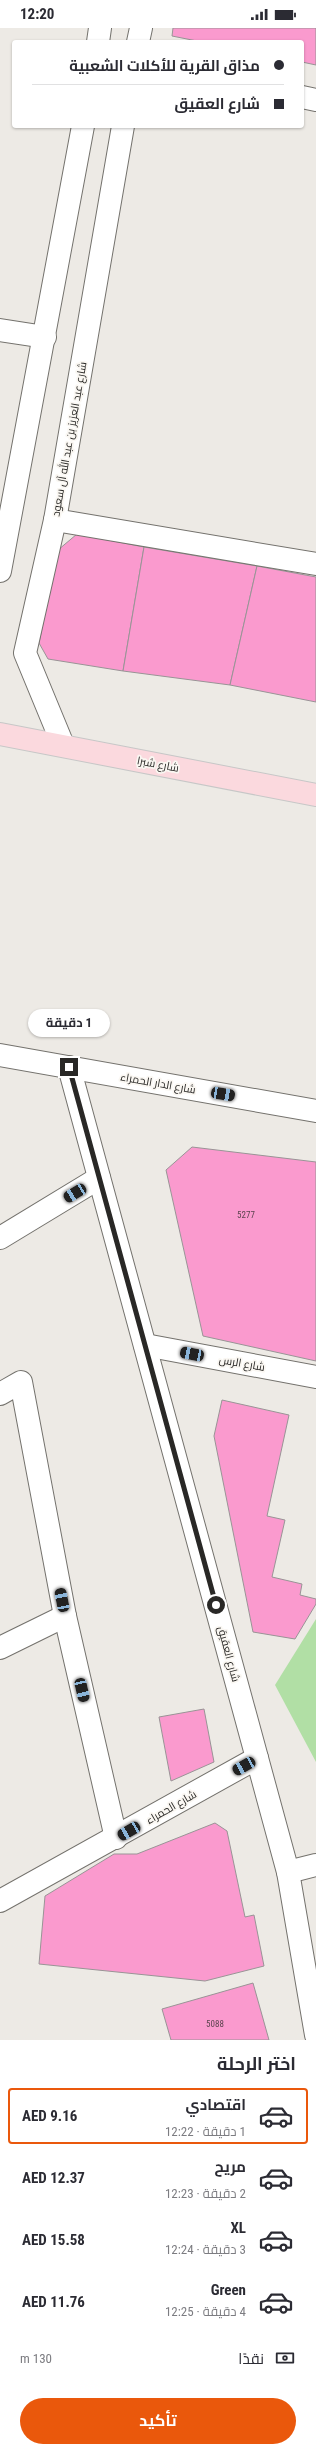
<!DOCTYPE html>
<html lang="ar">
<head>
<meta charset="utf-8">
<style>
  body { margin:0; font-family:"Roboto Condensed",Cairo,sans-serif; background:#f7f7f7; color:#2b2b33; direction:rtl; height:100vh; display:flex; flex-direction:column; font-size:15px; white-space:nowrap }
  * { box-sizing:border-box; margin:0 }
  p { font-size:13px; color:#7c7c81 }
  .icon { flex:none; width:22px; height:22px; fill:none; stroke:currentColor; stroke-width:2; stroke-linecap:round; stroke-linejoin:round }
  .map { position:relative; height:2012px; overflow:hidden; direction:ltr }
  .sheet { display:flex; flex-direction:column; background:#fff; flex:1 }
  .sheet>* { flex:none }
  .guide { position:absolute; left:12px; top:12px; width:292px; height:88px; border-radius:4px; box-shadow:0 1px 3px #0004; direction:rtl; display:grid; align-content:center; height:88px; padding:0 20px; background:#fff }
  .end { position:absolute; width:18px; height:18px; margin:-9px; border:5px solid #292826; background:#fff; box-shadow:0 0 0 2px #fff }
  .from { border-radius:50% }
  .bubble { position:absolute; height:28px; border-radius:14px; background:#fff; box-shadow:0 1px 3px #0004; font-size:13px; font-weight:700; line-height:28px; text-align:center; direction:rtl }
  .car { position:absolute; width:12px; height:24px; margin:-12px -6px; border-radius:5px; box-shadow:0 0 3px 1px #0007; background:linear-gradient(#222 24%,#8ab4d8 0 40%,#222 0 76%,#8ab4d8 0 86%,#222 0) }
  .guide b { display:flex; align-items:center; gap:14px; height:38px; font-size:15px }
  .guide b+b { border-top:1px solid #e1e1e2 }
  .guide i { width:10px; height:10px; background:#2b2b33 }
  ul { padding:0; list-style:none }
  li { display:flex; align-items:center; gap:12px; height:56px; margin:0 8px 6px; padding:0 12px; border:2px solid transparent; border-radius:4px }
  li div { flex:1 }
  li b { display:block; font-size:15px }
  li em { font-style:normal; font-weight:700 }
  li.selected { border-color:#ea580c }
  li>.icon { width:36px; height:36px; stroke-width:1.5 }
  h2 { padding:0 20px; font-size:18px; line-height:48px }
  .pay { display:flex; align-items:center; gap:10px; height:44px; padding:0 20px; font-size:15px }
  .pay p { margin-inline-start:auto }
  .button { display:flex; gap:8px; margin-top:auto; padding:8px 20px }
  .button a { flex:1; height:46px; border-radius:24px; background:#ea580c; color:#fff; font-size:16px; font-weight:700; line-height:46px; text-align:center }
  .status { display:flex; justify-content:space-between; align-items:center; height:28px; padding:0 20px; background:#fff; direction:ltr }
  .status svg { height:11px; fill:currentColor }
  .map>svg:first-child { display:block }
</style>
</head>
<body>
<div class="status"><b>12:20</b><svg viewBox="0 0 49 12"><path d="M0 12V9h3v3zM5 12V6h3v6zM10 12V3h3v9zM15 12V0h3v12zM26 1h20v11H26zM47 4h2v5h-2z"/></svg></div>
<div class="map">
<svg width="316" height="2012" viewBox="0 0 316 2012">
  <rect width="100%" height="100%" fill="#edeae5"/>
  <path fill="#b1dfa5" d="M316,1591V1734L275,1657Z"/>
  <g fill="#fa9ace" stroke="#999496">
    <path d="M173,0H316V37L302,34V14H202L172,8Z"/>
    <path d="M77,506L144,519L123,643L48,631L39,615L58,522Z"/>
    <path d="M144,519L257,538L230,657L123,643Z"/>
    <path d="M257,538L316,549V674L230,657Z"/>
    <path d="M192,1119L316,1134V1333L203,1308L166,1142Z"/>
    <path d="M222,1372L289,1387L267,1488L285,1492L272,1549L302,1556L300,1567L316,1571V1576L295,1611L253,1604L214,1408Z"/>
    <path d="M204,1681L214,1734L171,1753L159,1689Z"/>
    <path d="M215,1795L227,1803L245,1889L254,1887L264,1938L205,1953L39,1936L45,1868L114,1826H137Z"/>
    <path d="M253,1955L269,2012H171L162,1981Z"/>
  </g>
  <g fill="none" stroke-linecap="round" stroke-linejoin="round">
    <g stroke="#74726d" stroke-width="24">
      <g id="minor">
        <path d="M98,14L100,0"/>
        <path d="M138,14L141,0"/>
        <path d="M302,69L316,72"/>
        <path d="M0,302L45,309"/>
        <path d="M55,492L316,536"/>
        <path d="M0,543L83,98"/>
        <path d="M63,717L25,625L55,492L123,98"/>
        <path d="M0,1027L316,1083"/>
        <path d="M69,1039L288,1844L316,2007"/>
        <path d="M0,1210L99,1150"/>
        <path d="M145,1317L316,1349"/>
        <path d="M0,1366L21,1354L65,1588L116,1810"/>
        <path d="M0,1620L65,1588"/>
        <path d="M288,1844L316,1837"/>
        <path d="M0,1873L257,1730"/>
      </g>
    </g>
    <g stroke="#c7c7c7" stroke-width="24">
      <path id="primary" d="M0,706L316,767"/>
    </g>
    <use href="#minor" stroke="#fff" stroke-width="22"/>
    <use href="#primary" stroke="#fbd9de" stroke-width="22"/>
  </g>
  <g fill="none" stroke-linecap="round" stroke-linejoin="round">
    <path stroke="#292826" stroke-width="5" d="M69,1039L216,1577"/>
  </g>
  <g text-anchor="middle" stroke-width="3.5" stroke-linejoin="round" paint-order="stroke">
    <g font-size="9" fill="#5d4450">
      <text x="246" y="1190">5277</text>
      <text x="215" y="1999">5088</text>
    </g>
    <g font-size="11" fill="#292826" stroke="#faf7f2">
      <text transform="translate(69 411) rotate(-80)" y="4">شارع عبد العزيز بن عبد الله آل سعود</text>
      <text transform="translate(158 736) rotate(11)" y="4">شارع شبرا</text>
      <text transform="translate(158 1055) rotate(10)" y="4">شارع الدار الحمراء</text>
      <text transform="translate(242 1335) rotate(10)" y="4">شارع الرس</text>
      <text transform="translate(229 1626) rotate(75)" y="4">شارع العقيق</text>
      <text transform="translate(171 1779) rotate(-30)" y="4">شارع الحمراء</text>
    </g>
  </g>
</svg>
<i class="end from" style="left:216px;top:1577px"></i>
<i class="end" style="left:69px;top:1039px"></i>
<div class="bubble" style="left:28px;top:981px;width:82px">1 دقيقة</div>
<i class="car" style="left:223px;top:1066px;rotate:100deg"></i>
<i class="car" style="left:75px;top:1165px;rotate:239deg"></i>
<i class="car" style="left:192px;top:1326px;rotate:281deg"></i>
<i class="car" style="left:62px;top:1572px;rotate:349deg"></i>
<i class="car" style="left:82px;top:1662px;rotate:167deg"></i>
<i class="car" style="left:244px;top:1738px;rotate:241deg"></i>
<i class="car" style="left:129px;top:1803px;rotate:240deg"></i>
<div class="guide">
<b><i class="from"></i>مذاق القرية للأكلات الشعبية</b>
<b><i></i>شارع العقيق</b>
</div>
</div>
<section class="sheet">
<h2>اختر الرحلة</h2>
<ul>
<li class="selected"><svg class="icon" aria-label="car" viewBox="0 0 24 24"><path d="M5 17H2v-5l4-1 3-4h7l3 4 3 1v5h-3M9 17h6M6 11h13"/><circle cx="7" cy="17" r="2"/><circle cx="17" cy="17" r="2"/></svg><div><b>اقتصادي</b><p>1 دقيقة · 12:22</p></div><em>AED 9.16</em></li>
<li><svg class="icon" aria-label="car" viewBox="0 0 24 24"><path d="M5 17H2v-5l4-1 3-4h7l3 4 3 1v5h-3M9 17h6M6 11h13"/><circle cx="7" cy="17" r="2"/><circle cx="17" cy="17" r="2"/></svg><div><b>مريح</b><p>2 دقيقة · 12:23</p></div><em>AED 12.37</em></li>
<li><svg class="icon" aria-label="car" viewBox="0 0 24 24"><path d="M5 17H2v-5l4-1 3-4h7l3 4 3 1v5h-3M9 17h6M6 11h13"/><circle cx="7" cy="17" r="2"/><circle cx="17" cy="17" r="2"/></svg><div><b>XL</b><p>3 دقيقة · 12:24</p></div><em>AED 15.58</em></li>
<li><svg class="icon" aria-label="car" viewBox="0 0 24 24"><path d="M5 17H2v-5l4-1 3-4h7l3 4 3 1v5h-3M9 17h6M6 11h13"/><circle cx="7" cy="17" r="2"/><circle cx="17" cy="17" r="2"/></svg><div><b>Green</b><p>4 دقيقة · 12:25</p></div><em>AED 11.76</em></li>
</ul>
<div class="pay"><svg class="icon" aria-label="cash" viewBox="0 0 24 24"><path d="M3 7h18v10H3z"/><circle cx="12" cy="12" r="2"/></svg>نقدًا<p>130 m</p></div>
<div class="button"><a>تأكيد</a></div>
</section>
</body>
</html>
